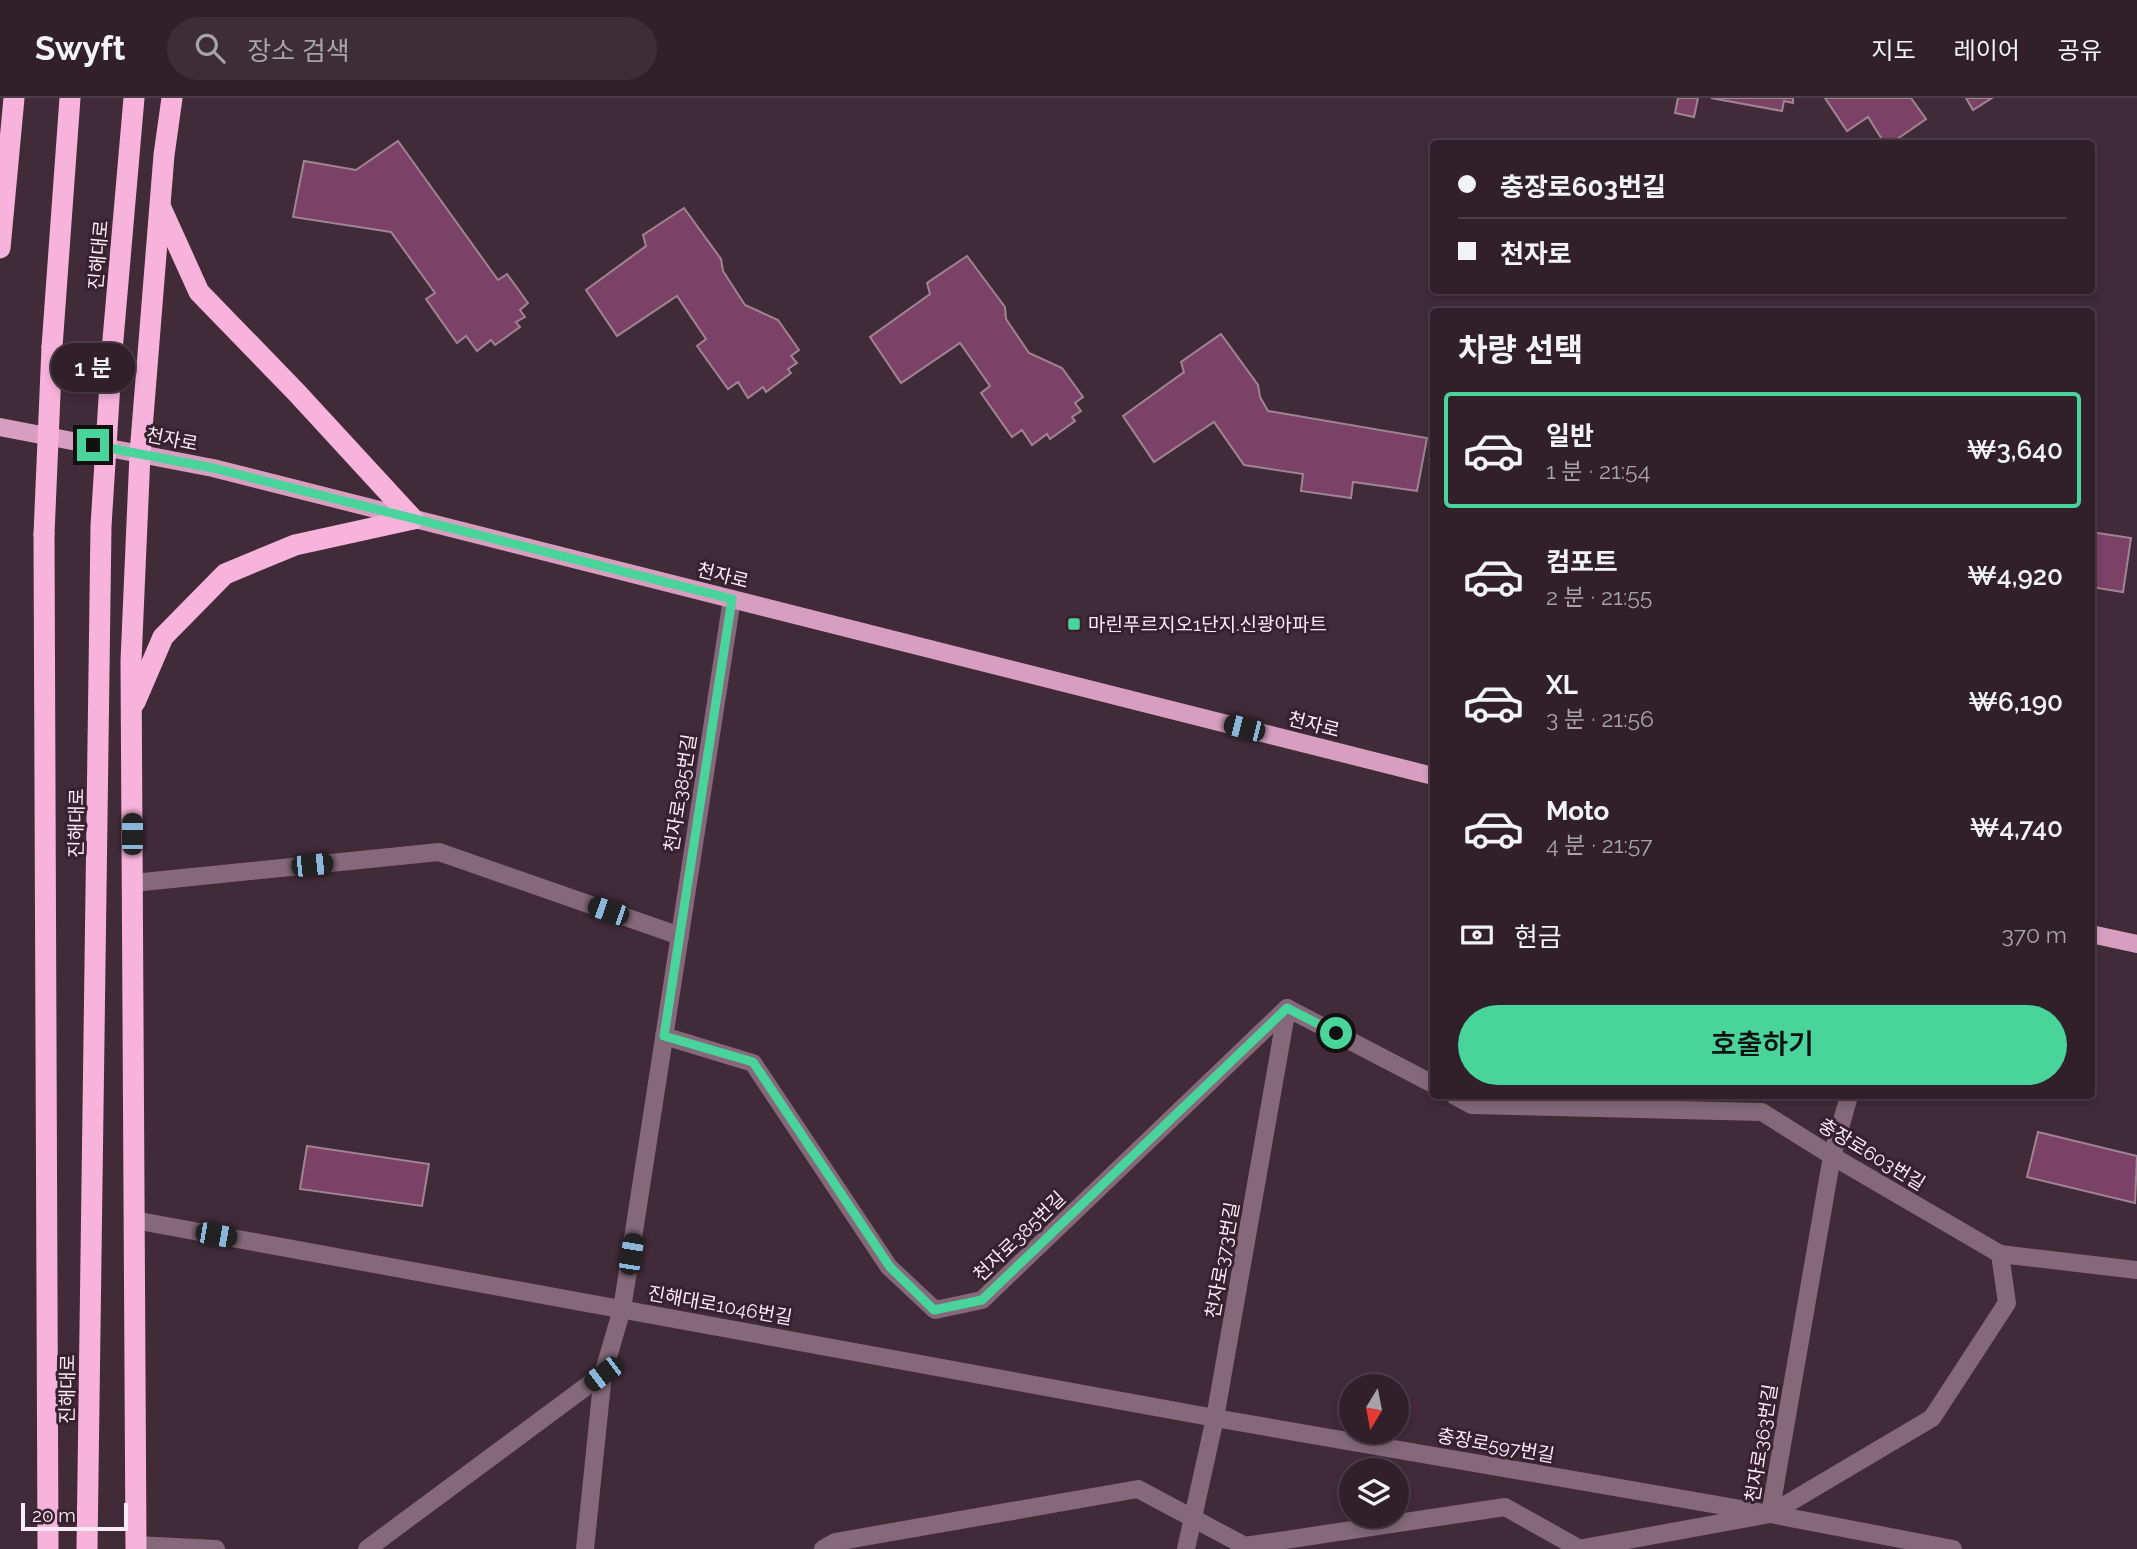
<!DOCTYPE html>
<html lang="ko">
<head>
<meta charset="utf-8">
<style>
  body { margin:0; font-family:Raleway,"Noto Sans KR",sans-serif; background:#3d2d36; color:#f1f3f6; height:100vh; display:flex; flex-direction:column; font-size:26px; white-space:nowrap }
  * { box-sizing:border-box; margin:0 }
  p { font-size:23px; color:#a8a3a8 }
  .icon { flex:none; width:38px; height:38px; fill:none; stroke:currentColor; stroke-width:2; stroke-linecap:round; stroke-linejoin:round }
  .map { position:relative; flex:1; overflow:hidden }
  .panel { position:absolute; left:1430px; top:210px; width:665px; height:791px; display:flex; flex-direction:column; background:#31202a; border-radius:7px; box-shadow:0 4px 10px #0003,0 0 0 2px #4c3e47 }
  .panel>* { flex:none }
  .guide { position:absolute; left:1430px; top:42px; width:665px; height:154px; border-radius:7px; box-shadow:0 4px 10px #0003,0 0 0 2px #4c3e47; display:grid; align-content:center; height:154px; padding:0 28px; background:#31202a }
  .needle { width:46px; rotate:190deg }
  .buttons { position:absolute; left:1339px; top:1276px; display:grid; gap:14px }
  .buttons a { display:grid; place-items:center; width:70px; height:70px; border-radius:50%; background:#31202a; box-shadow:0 4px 10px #0003,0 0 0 2px #4c3e47; font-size:35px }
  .scale { position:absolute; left:21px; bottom:18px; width:107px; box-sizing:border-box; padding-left:7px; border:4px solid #fbebf4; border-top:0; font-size:19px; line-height:24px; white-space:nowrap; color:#fbebf4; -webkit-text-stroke:5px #37212e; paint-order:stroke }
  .end { position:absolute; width:32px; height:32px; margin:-16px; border:9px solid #49d49c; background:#111; box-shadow:0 0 0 4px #111 }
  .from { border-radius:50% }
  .bubble { position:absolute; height:49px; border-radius:24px; background:#31202a; box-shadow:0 4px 10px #0003,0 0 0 2px #4c3e47; font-size:23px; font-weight:600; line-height:49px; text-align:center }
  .car { position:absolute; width:21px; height:42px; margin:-21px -10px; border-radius:9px; box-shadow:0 0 5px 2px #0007; background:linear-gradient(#222 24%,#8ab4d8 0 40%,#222 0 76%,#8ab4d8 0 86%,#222 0) }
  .guide b { display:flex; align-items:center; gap:24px; height:66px; font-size:26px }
  .guide b+b { border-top:2px solid #4c3e47 }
  .guide i { width:18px; height:18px; background:#f1f3f6 }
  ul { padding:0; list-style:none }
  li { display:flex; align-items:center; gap:21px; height:116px; margin:0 14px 10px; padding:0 14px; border:4px solid transparent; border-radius:7px }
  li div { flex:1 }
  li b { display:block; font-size:26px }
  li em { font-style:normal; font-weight:600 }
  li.current { border-color:#49d49c }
  li>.icon { width:63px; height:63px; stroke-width:1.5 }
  h2 { padding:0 28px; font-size:32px; line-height:84px }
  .pay { display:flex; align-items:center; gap:18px; height:77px; padding:0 28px; font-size:26px }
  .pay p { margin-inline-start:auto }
  .primary-button { display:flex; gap:14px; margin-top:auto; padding:14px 28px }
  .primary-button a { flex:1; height:80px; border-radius:42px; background:#49d49c; color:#111; font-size:28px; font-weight:600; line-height:80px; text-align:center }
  header { display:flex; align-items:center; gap:42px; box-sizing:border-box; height:98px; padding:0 35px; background:#31202a; border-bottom:2px solid #4c3e47 }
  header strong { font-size:33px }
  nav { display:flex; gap:38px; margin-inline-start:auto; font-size:24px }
  .search { width:490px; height:63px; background:#3d2d36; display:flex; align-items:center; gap:18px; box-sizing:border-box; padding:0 24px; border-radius:38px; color:#a8a3a8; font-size:26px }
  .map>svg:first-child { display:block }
</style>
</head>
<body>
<header>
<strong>Swyft</strong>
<div class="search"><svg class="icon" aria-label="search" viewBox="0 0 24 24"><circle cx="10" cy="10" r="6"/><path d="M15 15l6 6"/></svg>장소 검색</div>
<nav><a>지도</a><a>레이어</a><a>공유</a></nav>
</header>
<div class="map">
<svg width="2137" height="1451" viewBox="0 0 2137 1451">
  <rect width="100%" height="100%" fill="#412b38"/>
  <g fill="#7c4166" stroke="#a08494" stroke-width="2">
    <path d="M1678,0H1698L1694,19L1675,15Z"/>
    <path d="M1711,0H1793V5L1784,3L1782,13Z"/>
    <path d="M1825,0H1911L1926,21L1890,46H1885L1868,19L1847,33Z"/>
    <path d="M1966,0H1992L1973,12Z"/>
    <path d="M398,43L498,182L507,176L528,205L520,212L525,219L516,224L520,229L495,247L491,242L477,253L466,238L457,245L426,201L435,195L391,134L293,119L304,63L356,72Z"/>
    <path d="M684,110L721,161L723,173L745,207L778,222L799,252L791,258L797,265L788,271L791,275L766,294L763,289L748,300L738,284L728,291L697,248L706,241L677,198L617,238L586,192L646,148L643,137Z"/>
    <path d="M967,158L1005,209L1006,221L1029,255L1062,270L1083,299L1075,305L1081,313L1072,319L1075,323L1050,341L1047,336L1032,347L1022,332L1012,339L981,295L990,288L960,245L901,285L870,239L930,196L927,185Z"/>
    <path d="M1221,236L1258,287L1260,299L1268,313L1427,340L1417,393L1353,384L1351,400L1301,393L1303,376L1244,367L1214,324L1154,364L1123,318L1184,274L1181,264Z"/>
    <path d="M2091,434L2131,440L2123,494L2091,489Z"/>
    <path d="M2038,1034L2137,1058L2135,1105L2027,1079Z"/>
    <path d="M307,1048L429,1066L422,1108L300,1091Z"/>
  </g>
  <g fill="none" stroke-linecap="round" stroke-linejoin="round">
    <g stroke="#85697a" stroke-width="18">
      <path d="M133,785L439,754L680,838"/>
      <path d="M1287,910L1433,986"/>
      <path d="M664,938L753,965L889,1169L935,1212L982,1202L1287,910"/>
      <path d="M1455,998L1472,1007L1762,1014L1832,1058L2000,1156L2137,1172"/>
      <path d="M134,1122L1215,1320L1770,1416L1953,1451"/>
      <path d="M1770,1416L1832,1058L1849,998"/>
      <path d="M136,1447L216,1451"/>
      <path d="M367,1451L603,1276"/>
      <path d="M585,1451L603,1276L622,1211L732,501"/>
      <path d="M823,1451L835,1444L1138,1391L1245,1448L1505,1409L1580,1451"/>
      <path d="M1186,1451L1215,1320L1287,910"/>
      <path d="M1578,1451L1770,1416L1932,1320L2007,1205L2000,1156"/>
    </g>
    <g stroke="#d79ec0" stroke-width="18">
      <path d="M0,329L213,370L1433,678"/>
      <path d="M2091,836L2137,846"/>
    </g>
    <g stroke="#f8b3dc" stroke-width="21">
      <path d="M161,110L199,194L297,295L413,421"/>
      <path d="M0,150L14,0"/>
      <path d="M52,249L70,0"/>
      <path d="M112,253L134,0"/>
      <path d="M44,436L48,1451"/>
      <path d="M135,604L163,539L225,476L295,447L413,421"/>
      <path d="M136,1451L131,563L140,356L164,57L172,0"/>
    </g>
    <g stroke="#f8b3dc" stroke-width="21">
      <path d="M44,436L52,249"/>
      <path d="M87,1451L101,428L112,253"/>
    </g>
  </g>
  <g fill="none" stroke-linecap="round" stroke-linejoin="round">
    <path stroke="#49d49c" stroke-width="9" d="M93,347L213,370L732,501L664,938L753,964L890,1169L934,1212L982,1202L1287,910L1336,935"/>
  </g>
  <rect fill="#49d49c" stroke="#37212e" stroke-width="2.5" x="1067" y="519" width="14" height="14" rx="3.5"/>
  <g text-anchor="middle" stroke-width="6" stroke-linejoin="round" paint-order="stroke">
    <g font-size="19" fill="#fbebf4" stroke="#37212e">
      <text transform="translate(98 157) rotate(-85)" y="7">진해대로</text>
      <text transform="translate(172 341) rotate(11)" y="7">천자로</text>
      <text transform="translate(723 477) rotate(14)" y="7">천자로</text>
      <text transform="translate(1314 626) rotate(14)" y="7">천자로</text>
      <text transform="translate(680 695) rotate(-81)" y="7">천자로385번길</text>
      <text transform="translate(76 725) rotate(-89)" y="7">진해대로</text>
      <text transform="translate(1872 1056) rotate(31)" y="7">충장로603번길</text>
      <text transform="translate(1019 1138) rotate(-44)" y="7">천자로385번길</text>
      <text transform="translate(1222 1162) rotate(-80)" y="7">천자로373번길</text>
      <text transform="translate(720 1207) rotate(10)" y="7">진해대로1046번길</text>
      <text transform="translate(67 1291) rotate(-89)" y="7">진해대로</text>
      <text transform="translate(1761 1345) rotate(-81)" y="7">천자로363번길</text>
      <text transform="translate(1496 1347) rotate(10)" y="7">충장로597번길</text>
    </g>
    <g font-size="19" fill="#fbebf4" stroke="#37212e" text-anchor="start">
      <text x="1088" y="533">마린푸르지오1단지.신광아파트</text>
    </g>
  </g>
</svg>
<div class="buttons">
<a><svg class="needle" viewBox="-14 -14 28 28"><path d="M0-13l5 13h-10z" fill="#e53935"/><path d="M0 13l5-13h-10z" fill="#a8a3a8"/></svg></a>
<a><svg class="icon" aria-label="layers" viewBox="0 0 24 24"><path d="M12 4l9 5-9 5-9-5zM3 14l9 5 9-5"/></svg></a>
</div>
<div class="scale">20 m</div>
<i class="end from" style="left:1336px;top:935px"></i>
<i class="end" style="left:93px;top:347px"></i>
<div class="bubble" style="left:51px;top:245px;width:84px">1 분</div>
<i class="car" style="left:1244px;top:630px;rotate:284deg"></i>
<i class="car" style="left:132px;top:736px;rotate:0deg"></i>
<i class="car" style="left:312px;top:767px;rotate:84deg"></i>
<i class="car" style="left:608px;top:813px;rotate:289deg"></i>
<i class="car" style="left:216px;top:1137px;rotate:100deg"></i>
<i class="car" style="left:631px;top:1156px;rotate:9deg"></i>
<i class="car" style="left:603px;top:1276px;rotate:233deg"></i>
<div class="guide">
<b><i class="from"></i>충장로603번길</b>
<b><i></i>천자로</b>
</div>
<section class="panel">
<h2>차량 선택</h2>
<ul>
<li class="current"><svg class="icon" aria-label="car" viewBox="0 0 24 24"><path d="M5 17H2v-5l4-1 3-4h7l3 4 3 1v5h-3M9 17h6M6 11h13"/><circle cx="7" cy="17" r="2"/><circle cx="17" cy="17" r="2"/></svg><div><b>일반</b><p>1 분 · 21:54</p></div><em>₩3,640</em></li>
<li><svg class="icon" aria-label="car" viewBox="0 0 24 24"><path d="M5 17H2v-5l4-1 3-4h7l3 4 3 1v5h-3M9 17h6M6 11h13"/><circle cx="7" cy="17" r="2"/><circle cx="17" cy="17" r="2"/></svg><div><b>컴포트</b><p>2 분 · 21:55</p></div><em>₩4,920</em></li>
<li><svg class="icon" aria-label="car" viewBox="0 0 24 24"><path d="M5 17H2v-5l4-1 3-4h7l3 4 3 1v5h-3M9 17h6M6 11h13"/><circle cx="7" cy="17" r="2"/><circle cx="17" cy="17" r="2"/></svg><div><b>XL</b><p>3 분 · 21:56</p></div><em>₩6,190</em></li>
<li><svg class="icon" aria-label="car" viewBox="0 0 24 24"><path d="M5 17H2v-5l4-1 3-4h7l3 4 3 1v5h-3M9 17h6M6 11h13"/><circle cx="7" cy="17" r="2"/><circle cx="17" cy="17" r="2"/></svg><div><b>Moto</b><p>4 분 · 21:57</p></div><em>₩4,740</em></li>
</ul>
<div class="pay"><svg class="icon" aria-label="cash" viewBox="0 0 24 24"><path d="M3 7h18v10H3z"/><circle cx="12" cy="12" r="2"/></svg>현금<p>370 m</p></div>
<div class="primary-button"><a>호출하기</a></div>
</section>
</div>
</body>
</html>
